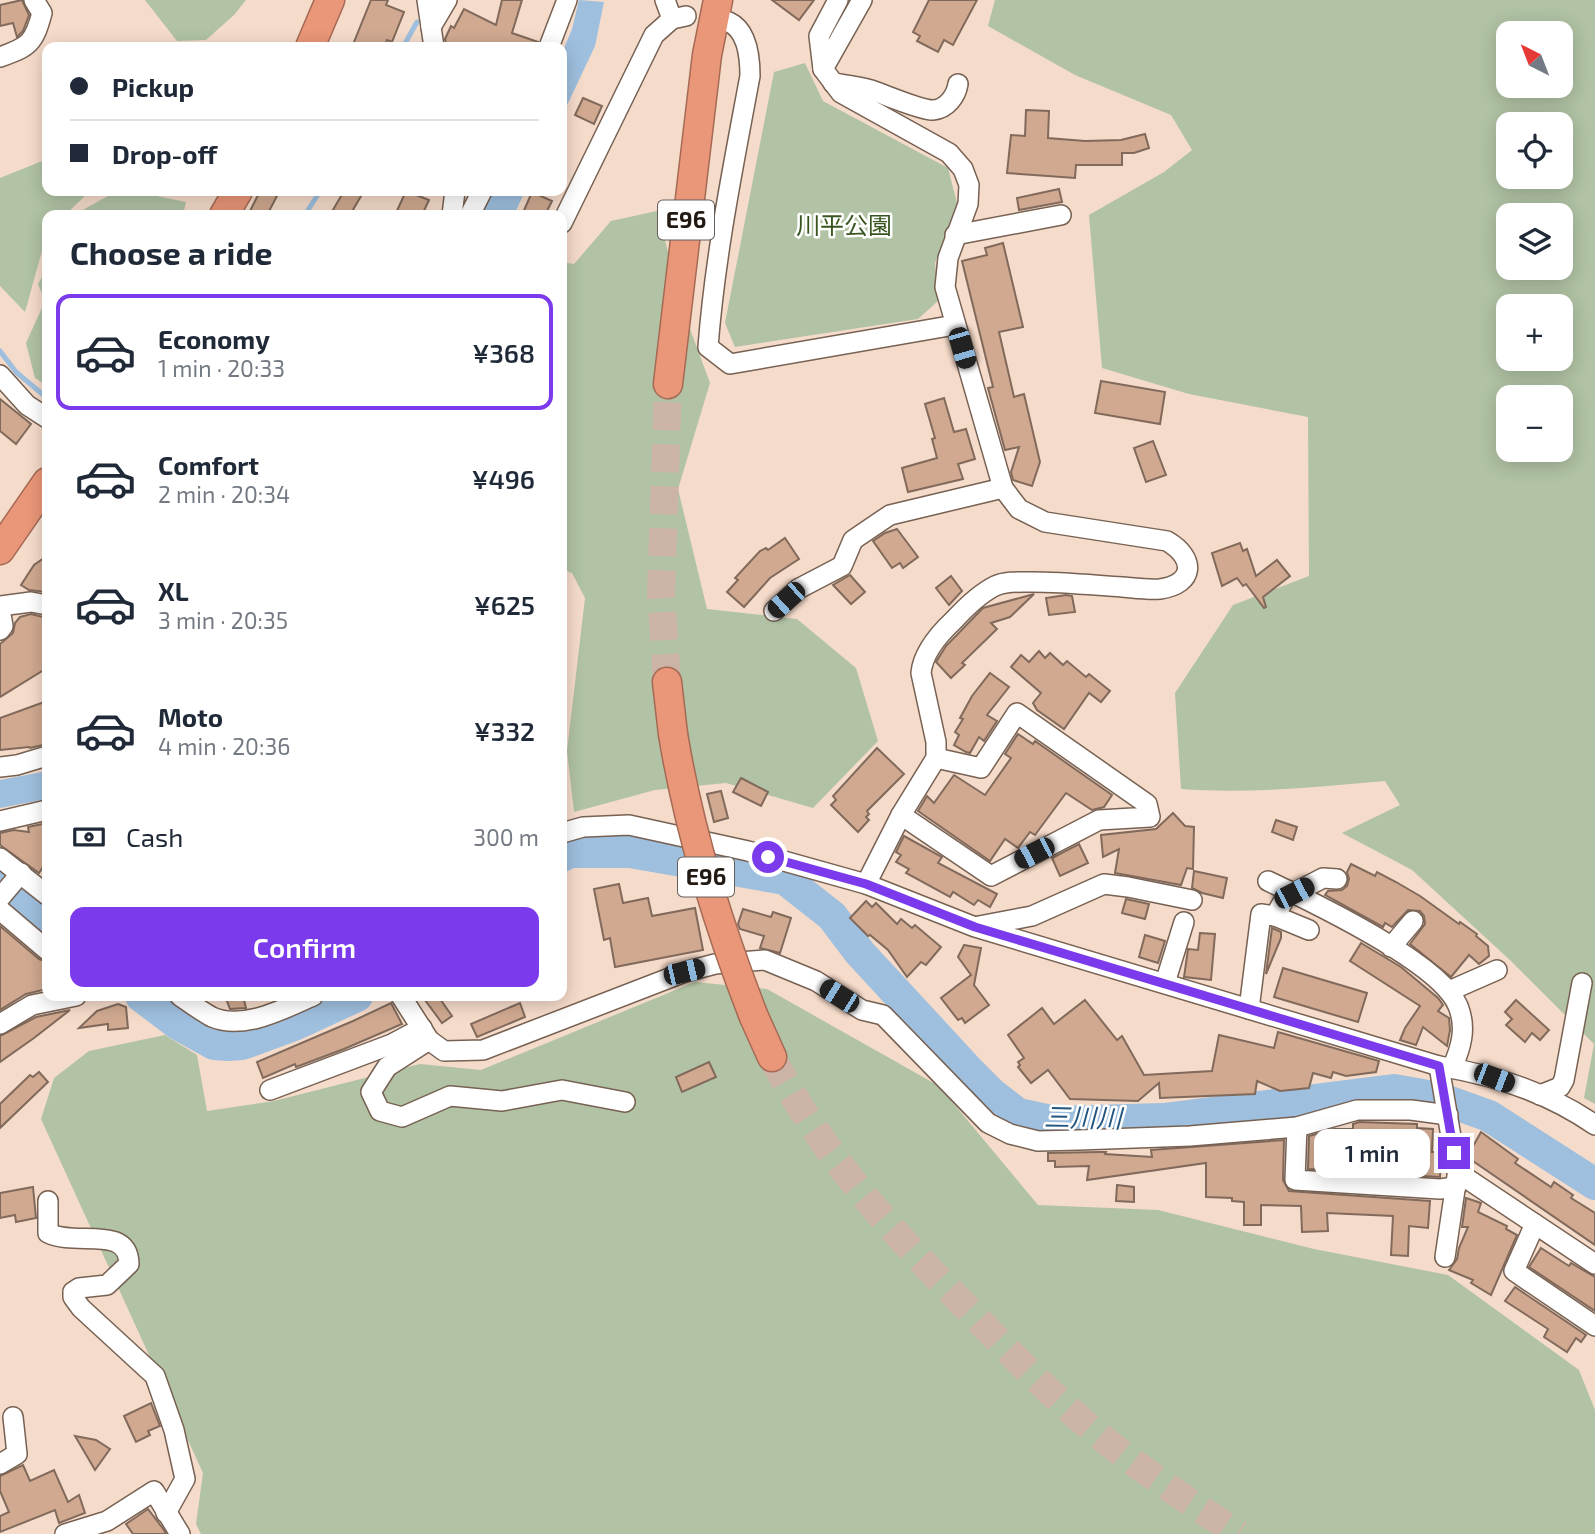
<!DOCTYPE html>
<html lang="en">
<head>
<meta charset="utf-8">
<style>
  body { margin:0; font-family:"Exo 2","Noto Sans JP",sans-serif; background:#f2f2f3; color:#1f2937; height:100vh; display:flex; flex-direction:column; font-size:26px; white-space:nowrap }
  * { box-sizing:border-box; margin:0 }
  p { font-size:23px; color:#747a83 }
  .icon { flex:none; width:38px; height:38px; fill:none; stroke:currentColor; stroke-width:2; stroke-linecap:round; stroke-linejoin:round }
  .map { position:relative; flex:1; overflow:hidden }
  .details { position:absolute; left:42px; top:210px; width:525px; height:791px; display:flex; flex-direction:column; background:#fff; border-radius:14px; box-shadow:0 4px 18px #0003 }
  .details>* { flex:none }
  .top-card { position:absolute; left:42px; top:42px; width:525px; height:154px; border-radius:14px; box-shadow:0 4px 18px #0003; display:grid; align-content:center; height:154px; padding:0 28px; background:#fff }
  .needle { width:46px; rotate:318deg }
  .buttons { position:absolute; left:1496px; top:21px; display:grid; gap:14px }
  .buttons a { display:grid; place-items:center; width:77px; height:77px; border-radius:14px; background:#fff; box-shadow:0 4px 18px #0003; font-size:35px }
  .end { position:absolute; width:32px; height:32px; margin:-16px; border:9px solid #7c3aed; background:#fff; box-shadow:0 0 0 4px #fff }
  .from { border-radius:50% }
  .bubble { position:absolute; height:49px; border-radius:14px; background:#fff; box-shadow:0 4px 18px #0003; font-size:23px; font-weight:600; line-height:49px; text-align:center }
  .car { position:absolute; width:21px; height:42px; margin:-21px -10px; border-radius:9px; box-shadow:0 0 5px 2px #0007; background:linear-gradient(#222 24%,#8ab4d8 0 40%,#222 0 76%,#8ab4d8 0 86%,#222 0) }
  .top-card b { display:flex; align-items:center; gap:24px; height:66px; font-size:26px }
  .top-card b+b { border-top:2px solid #e0e1e3 }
  .top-card i { width:18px; height:18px; background:#1f2937 }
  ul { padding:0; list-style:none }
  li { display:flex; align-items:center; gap:21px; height:116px; margin:0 14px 10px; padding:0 14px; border:4px solid transparent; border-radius:14px }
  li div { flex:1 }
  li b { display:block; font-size:26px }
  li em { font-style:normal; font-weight:600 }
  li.active { border-color:#7c3aed }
  li>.icon { width:63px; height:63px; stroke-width:1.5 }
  h2 { padding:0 28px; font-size:32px; line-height:84px }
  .pay { display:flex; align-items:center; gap:18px; height:77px; padding:0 28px; font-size:26px }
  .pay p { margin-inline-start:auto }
  .action { display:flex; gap:14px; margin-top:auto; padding:14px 28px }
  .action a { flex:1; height:80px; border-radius:14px; background:#7c3aed; color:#fff; font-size:28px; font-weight:600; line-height:80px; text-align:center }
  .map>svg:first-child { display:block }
</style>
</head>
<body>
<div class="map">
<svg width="1595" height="1534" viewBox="0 0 1595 1534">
  <rect width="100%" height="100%" fill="#f5dbca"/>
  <g fill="#b1c3a4" fill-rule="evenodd">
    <path d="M145,0H246L234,15L206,40L177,41Z"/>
    <path d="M995,0H1595V1104L1584,1098L1594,1044L1511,961L1412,870L1342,833L1400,805L1385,781C1317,787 1249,794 1181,789L1175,693L1233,605L1309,576L1308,417L1189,394L1102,368L1089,215L1164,172L1192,150L1171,115L1075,75L988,26ZM1508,33H1561V86H1508ZM1508,124H1561V177H1508ZM1508,215H1561V268H1508ZM1508,306H1561V359H1508ZM1508,397H1561V450H1508Z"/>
    <path d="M805,63L823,101L948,168L957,203L935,263L938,301L918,319L735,347L725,323L774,72Z"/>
    <path d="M47,159V191H90L65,215H47V233L25,312L0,286V178Z"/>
    <path d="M117,191H132L186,202L183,215H77L79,212Z"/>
    <path d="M657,211L686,318L710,383L678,489L707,609L797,619L856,668L878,741L813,808L726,783L655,790L574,812L567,751L585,598L572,573L562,569V262L574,264L611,221Z"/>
    <path d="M47,268V386L35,378L26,343L45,301L38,284Z"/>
    <path d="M695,982L767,989L939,1086L1038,1205L1158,1210L1314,1249L1448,1275L1579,1370L1595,1410V1534H201L196,1524L203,1473L41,1119L54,1078L89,1051L165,1035L197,1055L207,1111L274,1101L420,1064L481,1070Z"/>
  </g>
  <g fill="#9ebfde">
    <path d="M579,0L604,2L595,46L562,116V53L572,29Z"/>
    <path d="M494,191H525L514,215H482Z"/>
    <path d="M47,771V799L0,808V780Z"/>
  </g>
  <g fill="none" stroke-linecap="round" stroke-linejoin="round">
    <g stroke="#9ebfde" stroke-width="5">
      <path d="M403,47L417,22"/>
      <path d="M305,215L320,191"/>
      <path d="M0,351L16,372L47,398"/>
    </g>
    <g stroke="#9ebfde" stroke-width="32">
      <path d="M562,856L569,852H630L785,879L832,916L860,953L970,1072L992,1094L1018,1114L1055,1122L1164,1119L1394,1090L1439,1098L1489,1116L1595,1184"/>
      <path d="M0,887L47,923"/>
      <path d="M141,996L178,1024L214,1044L228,1045L242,1044L294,1025L357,996"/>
    </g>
  </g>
  <g fill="#d0a990" stroke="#816a5b" stroke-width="2">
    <path d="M22,0L29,15L23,31L17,37L13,23L0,26V5Z"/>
    <path d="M371,0H388L386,5L404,12L392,42L387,40L384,47H352Z"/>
    <path d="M502,0H522L512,33L538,42L537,47H451L446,45L445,39L451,26L454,28L464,9L496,25Z"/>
    <path d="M772,0H814L799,20Z"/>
    <path d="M929,0H977L953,45L944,40L938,52L917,41L920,36L913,32Z"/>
    <path d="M583,98L602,106L594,124L575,115Z"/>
    <path d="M1026,110L1049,111L1048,138L1085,141L1121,140L1145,134L1149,148L1134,153H1122V165H1076L1075,178L1007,173L1011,135L1025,136Z"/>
    <path d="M1059,189L1062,202L1019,210L1017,198Z"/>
    <path d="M260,191H267L277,196L267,215H248Z"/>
    <path d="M344,191H364L350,215H330Z"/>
    <path d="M406,191L429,200L422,215H395Z"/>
    <path d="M532,192L552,201L545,215H522Z"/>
    <path d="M1003,243L1023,327L999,332L1014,397L1024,394L1040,462L1032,486L1013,480L1011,472L1019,447L1005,450L988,388L993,387L962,261L987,255L985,248Z"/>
    <path d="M1101,381L1165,392L1160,424L1095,413Z"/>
    <path d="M944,398L954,432L966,429L975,459L958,464L963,479L908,492L902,468L937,458L932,439L935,438L925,404Z"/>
    <path d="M0,399L31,424L16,444L0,431Z"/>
    <path d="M1153,441L1166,475L1146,482L1134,448Z"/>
    <path d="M897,529L918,557L903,568L900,563L892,568L873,541L885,533Z"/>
    <path d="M785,538L799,559L770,578L744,607L727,592L738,580L735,578L760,551L766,548L768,550Z"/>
    <path d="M1240,543L1243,551L1247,549L1256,576L1277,560L1290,576L1263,597L1266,607L1264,608L1246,584L1243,586L1237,578L1222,586L1212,553Z"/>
    <path d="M47,556L46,592L29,590L21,585L34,565Z"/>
    <path d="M850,575L865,592L851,604L833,585Z"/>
    <path d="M951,576L962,591L949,605L936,588Z"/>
    <path d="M1034,594L1010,617L991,623L997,629L962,663L965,665L951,678L936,662L946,646L983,608Z"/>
    <path d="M1066,595L1072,596L1075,612L1049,615L1046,598Z"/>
    <path d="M31,614L47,618V668L0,697V644L13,633L15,623L20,617Z"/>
    <path d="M1039,651L1045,658L1050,653L1063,665L1067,661L1086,677L1089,674L1110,691L1101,702L1089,693L1064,729L1037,710L1033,703L1041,693L1011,667L1021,655L1029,662Z"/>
    <path d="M990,673L1009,687L987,715L997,721L984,741L979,737L970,753L966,752L954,745L959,735L955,732L963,719L960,718L972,696Z"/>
    <path d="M47,701V744L30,748L29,747L0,750V718Z"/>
    <path d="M1018,734L1033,744L1035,741L1112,795L1104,807L1092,810L1066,793L1035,835L1030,832L1018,848L1005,839L990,861L918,811L927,796L934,803L954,775L985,795L1011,758L1005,754Z"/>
    <path d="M877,748L904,774L867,811L869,814L866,817L869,820L858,832L831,805L836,800L833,796Z"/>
    <path d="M741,778L768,792L761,806L733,792Z"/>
    <path d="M721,791L728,818L714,822L707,794Z"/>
    <path d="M1173,813L1185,826L1194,827L1193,869L1187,868L1181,885L1115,873L1119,849L1103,857L1101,835L1156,829Z"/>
    <path d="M1276,820L1297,827L1293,840L1272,832Z"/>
    <path d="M47,823V861L39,873L0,845V833L14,830L29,832L28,827Z"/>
    <path d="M904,836L942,857L938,863L997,894L990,907L978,900L974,905L953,892L950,897L906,873L909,869L896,862L901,855L896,852Z"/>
    <path d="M1079,844L1088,863L1060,876L1052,858Z"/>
    <path d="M1351,864L1375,876L1377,872L1396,882L1420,896L1459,924L1460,922L1477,934L1476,936L1488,946L1489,956L1479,964L1469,955L1451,977L1410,944L1425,924L1424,916L1420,911L1408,910L1392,927L1385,923L1383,927L1325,895L1328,891L1342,890L1347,886L1349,879L1347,872Z"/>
    <path d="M1194,871L1227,878L1223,898L1202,893L1192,888Z"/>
    <path d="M619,884L623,903L648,898L652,916L695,908L703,950L615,967L610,938L604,940L594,889Z"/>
    <path d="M1126,899L1149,904L1145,919L1122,913Z"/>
    <path d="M866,901L872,907L876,903L897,924L901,919L912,928L915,925L941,947L926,965L921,962L907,977L888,950L870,935L868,936L850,918Z"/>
    <path d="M743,909L771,917L773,912L791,918L780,953L760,948L764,936L740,929L738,924Z"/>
    <path d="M0,926L39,959L47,962V989L26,994L0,1010Z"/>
    <path d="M1272,928L1281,932V938L1266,974Z"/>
    <path d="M1200,933L1215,934L1211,980L1184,977L1188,949L1198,950Z"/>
    <path d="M1145,935L1165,941L1158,963L1139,957Z"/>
    <path d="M1361,943L1401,967L1438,998L1443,1005L1438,1011L1449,1018L1450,1030L1447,1046L1423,1027L1416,1045L1400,1040L1405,1028L1420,1006L1350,961Z"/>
    <path d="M964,945L981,948L974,985L989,1005L965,1023L962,1018L958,1020L941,998L971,975L958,957Z"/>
    <path d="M1283,968L1367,993L1358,1022L1274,997Z"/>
    <path d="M225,996H243L246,1008L230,1009Z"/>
    <path d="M422,996H438L452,1016L442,1023Z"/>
    <path d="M1085,1000L1117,1040L1122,1036L1144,1075L1212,1071L1219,1035L1274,1048L1278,1032L1379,1061L1376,1072L1346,1076L1333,1072L1331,1078L1313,1073L1309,1088L1280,1091L1257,1081L1255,1094L1160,1098L1159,1083L1138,1101L1070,1099L1048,1070L1031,1083L1018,1067L1020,1065L1018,1062L1024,1058L1008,1035L1042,1008L1054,1024Z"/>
    <path d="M1516,1000L1549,1030L1540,1040L1532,1033L1525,1042L1506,1025L1512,1019L1505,1012Z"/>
    <path d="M391,1003L402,1024L344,1049L296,1067L295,1064L263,1078L257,1062L353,1021Z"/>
    <path d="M520,1003L525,1017L477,1037L471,1024Z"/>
    <path d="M118,1004L126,1007L128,1028L108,1030V1024L79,1028L97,1011Z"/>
    <path d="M70,1010L34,1038L0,1062V1036L36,1017Z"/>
    <path d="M709,1062L716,1077L682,1092L676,1077Z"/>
    <path d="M39,1072L48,1082L0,1128V1104L30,1075L33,1077Z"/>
    <path d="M1359,1122L1417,1124V1128L1433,1129L1432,1152H1436L1435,1160H1441L1440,1177L1421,1176L1422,1168L1385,1167L1384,1173L1308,1169L1309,1136L1334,1129H1353V1124Z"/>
    <path d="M1481,1132L1518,1159L1515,1163L1551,1187L1554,1182L1573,1195L1571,1198L1595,1213V1245L1467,1157Z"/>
    <path d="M1284,1140L1283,1180L1289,1191L1430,1201L1428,1228L1409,1226L1408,1256L1391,1255L1393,1216L1327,1213L1328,1231L1302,1232L1301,1206L1261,1205V1225H1244V1202L1232,1201V1198L1206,1197V1163L1087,1180L1089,1166L1055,1167V1161H1048V1153L1100,1152H1106L1105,1154L1152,1157L1151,1150Z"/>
    <path d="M1117,1185L1134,1187V1202L1116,1201Z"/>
    <path d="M33,1187L36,1218L16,1222L15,1215L0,1218V1193Z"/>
    <path d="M1466,1198L1481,1203L1478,1212L1507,1226L1506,1229L1517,1235L1491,1295L1471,1283L1473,1280L1449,1270L1457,1259L1459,1248L1468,1227H1462Z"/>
    <path d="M1541,1248L1569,1266L1571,1263L1595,1277V1311L1529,1267Z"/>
    <path d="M1515,1287L1586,1335L1581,1342L1576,1338L1567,1352L1544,1337L1548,1329L1505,1301Z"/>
    <path d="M151,1403L160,1426L148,1431L150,1435L136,1442L124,1416Z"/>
    <path d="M75,1436L96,1440L110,1449L95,1470Z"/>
    <path d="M23,1465L30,1481L54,1470L68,1502L79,1495L85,1513L59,1523L55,1510L0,1532V1516L9,1512L0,1491V1476Z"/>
    <path d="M148,1509L164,1530L166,1534H133L126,1524Z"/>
  </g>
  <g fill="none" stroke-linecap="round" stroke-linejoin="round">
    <g stroke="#cbb4a5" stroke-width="28" stroke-dasharray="28 14" stroke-linecap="butt">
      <path d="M667,682L661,594L668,384"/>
      <path d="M772,1057C820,1151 889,1229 963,1304C999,1341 1034,1378 1072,1412C1123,1458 1181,1497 1239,1534"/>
    </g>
    <g stroke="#776152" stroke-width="22">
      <g id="minor">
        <path d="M427,0L434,47"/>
        <path d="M665,0L672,19"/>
        <path d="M838,0L819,36L823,69L841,93L949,153L963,169L969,185L968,204L948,258L945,287L1003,488L1019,509L1045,522L1167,541C1196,558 1195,584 1160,589C1148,590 1134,588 1122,587C1092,585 1062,582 1032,582C1019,582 1006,581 995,586C979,594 966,607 954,620C939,634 923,652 921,673L936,742V758L901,815L866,884"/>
        <path d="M729,22C748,31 750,58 750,76C733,167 715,256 708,347L730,364L955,325"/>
        <path d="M431,27L447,0"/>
        <path d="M549,47L567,0"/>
        <path d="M0,57C29,47 34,43 42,13L34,0"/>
        <path d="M823,69L862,0"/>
        <path d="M833,83C846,85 859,86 871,90C886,95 920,110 933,110C947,109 956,96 958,84"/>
        <path d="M452,215L455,191"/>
        <path d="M470,215L482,191"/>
        <path d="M562,223L654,35L672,19L686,16"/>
        <path d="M955,235L1061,215"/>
        <path d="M0,375L27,405L47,418"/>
        <path d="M0,606L31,602L47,605"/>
        <path d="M0,609L3,626L0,630"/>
        <path d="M774,611L798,589L842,566L853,540L890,515L1003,488"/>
        <path d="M0,767L17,765L47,756"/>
        <path d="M901,815L991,876L1099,820L1150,817L1147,804L1017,713L981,768L936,758"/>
        <path d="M0,821L47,810"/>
        <path d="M562,833L583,827L629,825L748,851L866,884L975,927L1439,1066C1494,1075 1549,1093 1595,1125"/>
        <path d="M0,858L47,895"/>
        <path d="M1268,881L1289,891"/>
        <path d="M1294,893L1323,878L1337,879"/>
        <path d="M0,898L21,873"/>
        <path d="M0,910L47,950"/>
        <path d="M1275,916L1309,930"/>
        <path d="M979,926L1032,916L1104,884L1128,887L1192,900"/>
        <path d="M1391,947L1413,921"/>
        <path d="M1165,983L1184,922"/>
        <path d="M1449,991L1497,970"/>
        <path d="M180,996C190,1003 201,1011 212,1017C244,1031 285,1008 313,996"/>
        <path d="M401,996L429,1040L444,1051L483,1050L685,972L715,964L765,960L816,981L862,1010L883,1015L988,1123L1010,1134L1038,1141L1079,1140L1190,1136L1297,1127L1357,1110H1411L1448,1115"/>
        <path d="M1249,1009L1261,914L1275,916L1289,891C1328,910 1442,966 1458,1006C1467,1028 1461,1048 1452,1068"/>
        <path d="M0,1024L32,1005L76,996"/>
        <path d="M429,1040L387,1067L371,1092L380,1111L402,1117L450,1096L502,1101L562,1090L625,1102"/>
        <path d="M1439,1066L1457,1172L1595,1264"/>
        <path d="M270,1090L392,1044L422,1028"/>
        <path d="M1540,1095L1560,1087L1564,1080L1582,983"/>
        <path d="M1297,1127L1295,1180L1440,1189L1456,1187"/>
        <path d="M48,1201V1233C76,1247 128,1224 129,1264L107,1285L79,1288L73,1292V1297L81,1308L155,1376L174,1430L185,1479L166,1513"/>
        <path d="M1535,1224L1514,1271L1595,1326"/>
        <path d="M1445,1257L1457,1176"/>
        <path d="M0,1464L17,1454L13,1417"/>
        <path d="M65,1534L107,1521L154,1491L180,1534"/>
      </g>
    </g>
    <g stroke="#a46a55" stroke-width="31">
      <g id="highway">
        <path d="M310,47L330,0"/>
        <path d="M224,215L238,191"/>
        <path d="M668,384L707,55L718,0"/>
        <path d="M0,550L47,482"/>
        <path d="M667,682L673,734"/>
        <path d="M754,1017L772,1057"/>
      </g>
    </g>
    <use href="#minor" stroke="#fff" stroke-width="19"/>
    <use href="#highway" stroke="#ea9678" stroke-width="28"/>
    <g stroke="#a46a55" stroke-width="31" stroke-linecap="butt">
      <path id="highway-bridge" d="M673,734C689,831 718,925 754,1017"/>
    </g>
    <use href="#highway-bridge" stroke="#ea9678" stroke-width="28"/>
  </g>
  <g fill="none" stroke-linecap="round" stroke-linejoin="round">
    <path stroke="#7c3aed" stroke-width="9" d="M768,857L866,884L975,927L1439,1066L1454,1153"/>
  </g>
  <g text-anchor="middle" stroke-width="5" stroke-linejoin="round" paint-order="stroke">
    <g fill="#fff" stroke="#645e5a" stroke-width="2">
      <rect x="658" y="200.5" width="56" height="39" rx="5"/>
      <rect x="678" y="857.5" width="56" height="39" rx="5"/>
    </g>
    <g font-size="23" font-weight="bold" fill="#221913">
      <text x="686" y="228">E96</text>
      <text x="706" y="885">E96</text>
    </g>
    <g font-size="24" fill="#39551f" stroke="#fff">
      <text x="844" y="234">川平公園</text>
    </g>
    <g font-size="26" font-style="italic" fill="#24567f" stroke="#fff">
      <text transform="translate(1083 1118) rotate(1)" y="9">三川川</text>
    </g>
  </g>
</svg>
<div class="buttons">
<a><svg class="needle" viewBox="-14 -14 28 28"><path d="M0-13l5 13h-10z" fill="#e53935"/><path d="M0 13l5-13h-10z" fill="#747a83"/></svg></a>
<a><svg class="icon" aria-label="locate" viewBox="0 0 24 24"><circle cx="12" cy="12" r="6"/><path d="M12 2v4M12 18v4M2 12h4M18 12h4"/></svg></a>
<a><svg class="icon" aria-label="layers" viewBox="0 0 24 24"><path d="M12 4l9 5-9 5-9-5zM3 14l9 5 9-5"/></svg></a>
<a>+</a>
<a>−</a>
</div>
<i class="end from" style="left:768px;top:857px"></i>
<i class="end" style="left:1454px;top:1153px"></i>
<div class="bubble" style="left:1314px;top:1129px;width:116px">1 min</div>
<i class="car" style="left:962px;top:348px;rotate:164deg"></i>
<i class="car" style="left:786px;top:600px;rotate:228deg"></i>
<i class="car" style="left:1034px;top:853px;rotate:243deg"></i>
<i class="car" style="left:1294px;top:893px;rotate:63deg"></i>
<i class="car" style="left:684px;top:972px;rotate:77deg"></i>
<i class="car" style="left:839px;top:996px;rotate:302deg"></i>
<i class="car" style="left:1494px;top:1078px;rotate:111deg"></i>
<div class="top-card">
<b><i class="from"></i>Pickup</b>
<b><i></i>Drop-off</b>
</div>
<section class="details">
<h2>Choose a ride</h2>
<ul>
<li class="active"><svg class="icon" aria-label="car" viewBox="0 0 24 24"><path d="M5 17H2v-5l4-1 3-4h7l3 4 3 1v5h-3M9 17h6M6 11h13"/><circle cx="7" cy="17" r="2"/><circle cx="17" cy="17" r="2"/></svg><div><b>Economy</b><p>1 min · 20:33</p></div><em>¥368</em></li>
<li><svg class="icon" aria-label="car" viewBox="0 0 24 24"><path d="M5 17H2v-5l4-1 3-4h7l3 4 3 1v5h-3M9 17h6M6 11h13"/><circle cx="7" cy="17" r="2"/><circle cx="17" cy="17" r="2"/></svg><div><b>Comfort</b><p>2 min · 20:34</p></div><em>¥496</em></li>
<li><svg class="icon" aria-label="car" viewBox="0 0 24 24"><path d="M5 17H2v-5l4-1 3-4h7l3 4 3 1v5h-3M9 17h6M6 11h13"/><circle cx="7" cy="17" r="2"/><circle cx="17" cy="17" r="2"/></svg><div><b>XL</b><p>3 min · 20:35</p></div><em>¥625</em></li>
<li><svg class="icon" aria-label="car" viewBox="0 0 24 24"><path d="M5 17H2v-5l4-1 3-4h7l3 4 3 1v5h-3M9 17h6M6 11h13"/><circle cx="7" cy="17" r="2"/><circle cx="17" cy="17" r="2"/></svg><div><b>Moto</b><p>4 min · 20:36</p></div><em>¥332</em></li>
</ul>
<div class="pay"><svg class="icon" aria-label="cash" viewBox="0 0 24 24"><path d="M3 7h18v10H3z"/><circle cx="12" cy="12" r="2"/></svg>Cash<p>300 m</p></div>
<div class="action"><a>Confirm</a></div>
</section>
</div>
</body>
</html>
